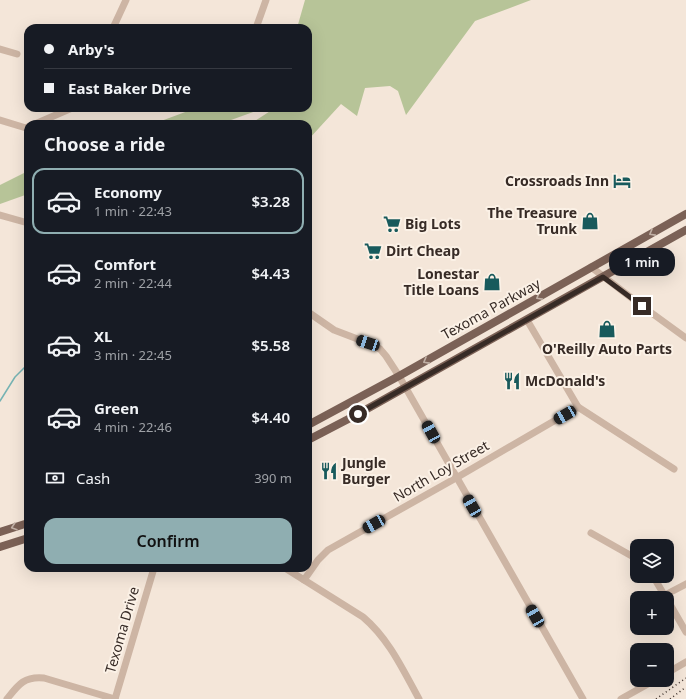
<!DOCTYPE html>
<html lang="en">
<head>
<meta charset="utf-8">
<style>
  body { margin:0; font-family:"Noto Sans",sans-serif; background:#20242c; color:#f1f3f6; height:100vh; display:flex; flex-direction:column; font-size:15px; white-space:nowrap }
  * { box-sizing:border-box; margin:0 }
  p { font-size:13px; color:#9ea1a6 }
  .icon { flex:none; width:22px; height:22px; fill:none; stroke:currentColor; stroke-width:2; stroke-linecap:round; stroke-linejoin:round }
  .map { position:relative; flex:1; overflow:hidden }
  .panel { position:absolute; left:24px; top:120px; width:288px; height:452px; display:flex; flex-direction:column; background:#171b24; border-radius:12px; box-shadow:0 4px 16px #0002 }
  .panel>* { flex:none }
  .banner { position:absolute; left:24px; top:24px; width:288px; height:88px; border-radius:12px; box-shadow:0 4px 16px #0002; display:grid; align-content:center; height:88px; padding:0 20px; background:#171b24 }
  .fabs { position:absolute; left:630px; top:539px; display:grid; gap:8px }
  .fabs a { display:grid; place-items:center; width:44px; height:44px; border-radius:8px; background:#171b24; box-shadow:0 4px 16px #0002; font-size:20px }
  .end { position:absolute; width:18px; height:18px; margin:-9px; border:5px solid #372b26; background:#fff; box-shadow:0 0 0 2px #fff }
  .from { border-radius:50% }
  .bubble { position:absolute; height:28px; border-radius:12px; background:#171b24; box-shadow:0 4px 16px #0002; font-size:13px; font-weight:600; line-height:28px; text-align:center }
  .car { position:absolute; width:12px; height:24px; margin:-12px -6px; border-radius:5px; box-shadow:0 0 3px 1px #0007; background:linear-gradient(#222 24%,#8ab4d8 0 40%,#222 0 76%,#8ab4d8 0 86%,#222 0) }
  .banner b { display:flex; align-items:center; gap:14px; height:38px; font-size:15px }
  .banner b+b { border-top:1px solid #363941 }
  .banner i { width:10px; height:10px; background:#f1f3f6 }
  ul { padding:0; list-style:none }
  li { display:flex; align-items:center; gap:12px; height:66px; margin:0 8px 6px; padding:0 12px; border:2px solid transparent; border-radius:12px }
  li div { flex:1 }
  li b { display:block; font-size:15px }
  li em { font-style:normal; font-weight:600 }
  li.on { border-color:#8faeb1 }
  li>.icon { width:36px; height:36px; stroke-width:1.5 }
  h2 { padding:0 20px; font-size:18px; line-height:48px }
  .pay { display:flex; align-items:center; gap:10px; height:44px; padding:0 20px; font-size:15px }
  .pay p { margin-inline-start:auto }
  .primary-button { display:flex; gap:8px; margin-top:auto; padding:8px 20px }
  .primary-button a { flex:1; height:46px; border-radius:12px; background:#8faeb1; color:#111; font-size:16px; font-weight:600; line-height:46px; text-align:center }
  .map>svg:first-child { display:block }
</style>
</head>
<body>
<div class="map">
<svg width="686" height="699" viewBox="0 0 686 699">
  <rect width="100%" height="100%" fill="#f4e6d9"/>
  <g fill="#b7c498">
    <path d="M305,0H531L475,21L406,115L398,91L390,86L365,88L357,116L341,104L308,140V124H250L275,108H308V28H297Z"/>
    <path d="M196,108H264L220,124H153Z"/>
    <path d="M28,171V194L0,204V185Z"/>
  </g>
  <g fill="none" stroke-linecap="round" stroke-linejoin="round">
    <path stroke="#76b3b3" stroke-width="1.5" d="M0,401L15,377L28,364"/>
    <g stroke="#cdb5a4" stroke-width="7">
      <path d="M113,28L126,0"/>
      <path d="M256,28L266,0"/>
      <path d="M0,49L17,54"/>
      <path d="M0,120L26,128L28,127"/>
      <path d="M35,124L72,108"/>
      <path d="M0,215L28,223"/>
      <path d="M591,267L642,306L686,338"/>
      <path d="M308,312L334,330L368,343L380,349L386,356L399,376L583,699"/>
      <path d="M527,320L578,407L674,469"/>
      <path d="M591,533L637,559"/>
      <path d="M285,568L363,617C389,639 403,670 419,699"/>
      <path d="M653,576L666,598"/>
      <path d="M304,580L318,560L328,550L456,478L578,407"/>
      <path d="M665,595L686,584"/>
      <path d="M667,599L686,632"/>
      <path d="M667,673L686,662"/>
      <path d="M7,699C18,685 24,676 44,678L115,699"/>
      <path d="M115,699L154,568"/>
      <path d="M621,699L655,680"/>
    </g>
    <g stroke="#7b6156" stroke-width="8">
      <path d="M308,425L399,376L686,214"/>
      <path d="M308,440L358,414L686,230"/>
      <path d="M0,532L28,523"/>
      <path d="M0,547L28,538"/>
    </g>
    <g stroke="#372b26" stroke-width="1.5" stroke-dasharray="1 3" stroke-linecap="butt">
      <path d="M656,699L686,678"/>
      <path d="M670,699L686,687"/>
    </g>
  </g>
  <defs><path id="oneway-chevron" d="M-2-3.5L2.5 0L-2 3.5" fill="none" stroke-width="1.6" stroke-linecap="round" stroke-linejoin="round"/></defs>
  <g stroke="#c1b0a5">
    <use href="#oneway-chevron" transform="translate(652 233) rotate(151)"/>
    <use href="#oneway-chevron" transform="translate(539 297) rotate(151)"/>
    <use href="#oneway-chevron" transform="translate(426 361) rotate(151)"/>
    <use href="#oneway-chevron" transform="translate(14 527) rotate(162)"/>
  </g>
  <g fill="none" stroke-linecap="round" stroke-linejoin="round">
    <path stroke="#372b26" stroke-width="5" d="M358,414L603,277L642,306"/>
  </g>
  <defs>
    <g id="hotel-bare" transform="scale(1.38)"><path d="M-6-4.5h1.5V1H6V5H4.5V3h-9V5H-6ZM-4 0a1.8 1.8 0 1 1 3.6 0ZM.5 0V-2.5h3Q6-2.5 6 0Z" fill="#185a5c" stroke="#fbf1e6" stroke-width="2.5" paint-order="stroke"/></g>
    <g id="shop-bare" transform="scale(1.38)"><path d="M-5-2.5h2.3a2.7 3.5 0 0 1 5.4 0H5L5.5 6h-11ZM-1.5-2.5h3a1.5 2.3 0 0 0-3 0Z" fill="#185a5c" stroke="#fbf1e6" stroke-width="2.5" paint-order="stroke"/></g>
    <g id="supermarket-bare" transform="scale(1.38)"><path d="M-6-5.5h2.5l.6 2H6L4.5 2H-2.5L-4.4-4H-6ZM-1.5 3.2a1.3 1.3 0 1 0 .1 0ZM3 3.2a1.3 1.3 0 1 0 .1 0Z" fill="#185a5c" stroke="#fbf1e6" stroke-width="2.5" paint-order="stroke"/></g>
    <g id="restaurant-bare" transform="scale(1.38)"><path d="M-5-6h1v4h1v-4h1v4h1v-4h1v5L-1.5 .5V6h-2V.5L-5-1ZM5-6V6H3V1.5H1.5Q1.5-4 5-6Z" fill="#185a5c" stroke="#fbf1e6" stroke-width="2.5" paint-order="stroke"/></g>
  </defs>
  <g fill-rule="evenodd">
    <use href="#hotel-bare" x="622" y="181"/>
    <use href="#shop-bare" x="590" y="221"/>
    <use href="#supermarket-bare" x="392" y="224"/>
    <use href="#supermarket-bare" x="373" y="251"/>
    <use href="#shop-bare" x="492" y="282"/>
    <use href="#shop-bare" x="607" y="329"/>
    <use href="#restaurant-bare" x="512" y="381"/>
    <use href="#restaurant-bare" x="329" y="471"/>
  </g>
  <g text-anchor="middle" stroke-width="4" stroke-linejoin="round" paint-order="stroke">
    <g font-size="14" font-weight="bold" fill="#372b26" stroke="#fbf1e6" text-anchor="start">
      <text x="609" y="186" text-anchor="end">Crossroads Inn</text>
      <text x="577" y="218" text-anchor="end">The Treasure<tspan x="577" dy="16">Trunk</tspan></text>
      <text x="405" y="229">Big Lots</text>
      <text x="386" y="256">Dirt Cheap</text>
      <text x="479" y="279" text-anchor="end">Lonestar<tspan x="479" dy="16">Title Loans</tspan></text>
      <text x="607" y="354" text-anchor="middle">O'Reilly Auto Parts</text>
      <text x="525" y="386">McDonald's</text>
      <text x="342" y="468">Jungle<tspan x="342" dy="16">Burger</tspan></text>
    </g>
    <g font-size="14" fill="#372b26" stroke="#fbf1e6">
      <text transform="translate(491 309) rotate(-29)" y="5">Texoma Parkway</text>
      <text transform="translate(441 471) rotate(-30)" y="5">North Loy Street</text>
      <text transform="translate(122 630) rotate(-74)" y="5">Texoma Drive</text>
    </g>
  </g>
</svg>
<div class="fabs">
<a><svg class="icon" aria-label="layers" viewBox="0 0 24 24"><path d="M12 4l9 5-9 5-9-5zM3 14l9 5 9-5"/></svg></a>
<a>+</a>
<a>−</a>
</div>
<i class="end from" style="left:358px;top:414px"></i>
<i class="end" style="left:642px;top:306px"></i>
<div class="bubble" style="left:609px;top:248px;width:66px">1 min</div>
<i class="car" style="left:368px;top:343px;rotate:288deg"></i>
<i class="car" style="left:565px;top:415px;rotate:240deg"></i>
<i class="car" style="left:431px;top:432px;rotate:331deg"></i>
<i class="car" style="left:472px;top:506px;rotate:330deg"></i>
<i class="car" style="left:374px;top:524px;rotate:241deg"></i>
<i class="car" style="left:535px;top:616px;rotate:330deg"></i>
<div class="banner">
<b><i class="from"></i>Arby's</b>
<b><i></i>East Baker Drive</b>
</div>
<section class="panel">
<h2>Choose a ride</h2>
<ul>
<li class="on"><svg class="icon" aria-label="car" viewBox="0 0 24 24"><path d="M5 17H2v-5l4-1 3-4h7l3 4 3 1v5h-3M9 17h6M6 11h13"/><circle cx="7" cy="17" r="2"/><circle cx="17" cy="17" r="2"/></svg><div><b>Economy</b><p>1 min · 22:43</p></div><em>$3.28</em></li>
<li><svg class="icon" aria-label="car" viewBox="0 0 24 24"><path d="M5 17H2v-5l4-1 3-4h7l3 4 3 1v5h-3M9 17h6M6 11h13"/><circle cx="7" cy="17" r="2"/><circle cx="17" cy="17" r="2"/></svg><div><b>Comfort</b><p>2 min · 22:44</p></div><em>$4.43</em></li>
<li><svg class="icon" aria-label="car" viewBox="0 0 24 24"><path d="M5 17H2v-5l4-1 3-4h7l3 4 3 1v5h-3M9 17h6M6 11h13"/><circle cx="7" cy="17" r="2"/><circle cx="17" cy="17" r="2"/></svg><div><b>XL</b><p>3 min · 22:45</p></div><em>$5.58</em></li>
<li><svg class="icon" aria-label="car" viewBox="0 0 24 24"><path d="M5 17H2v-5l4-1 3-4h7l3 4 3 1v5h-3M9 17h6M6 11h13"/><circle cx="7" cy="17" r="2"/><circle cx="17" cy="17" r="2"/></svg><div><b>Green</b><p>4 min · 22:46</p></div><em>$4.40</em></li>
</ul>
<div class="pay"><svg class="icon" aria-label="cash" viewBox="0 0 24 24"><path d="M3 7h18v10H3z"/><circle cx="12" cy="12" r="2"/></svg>Cash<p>390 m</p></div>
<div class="primary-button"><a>Confirm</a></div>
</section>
</div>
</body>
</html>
